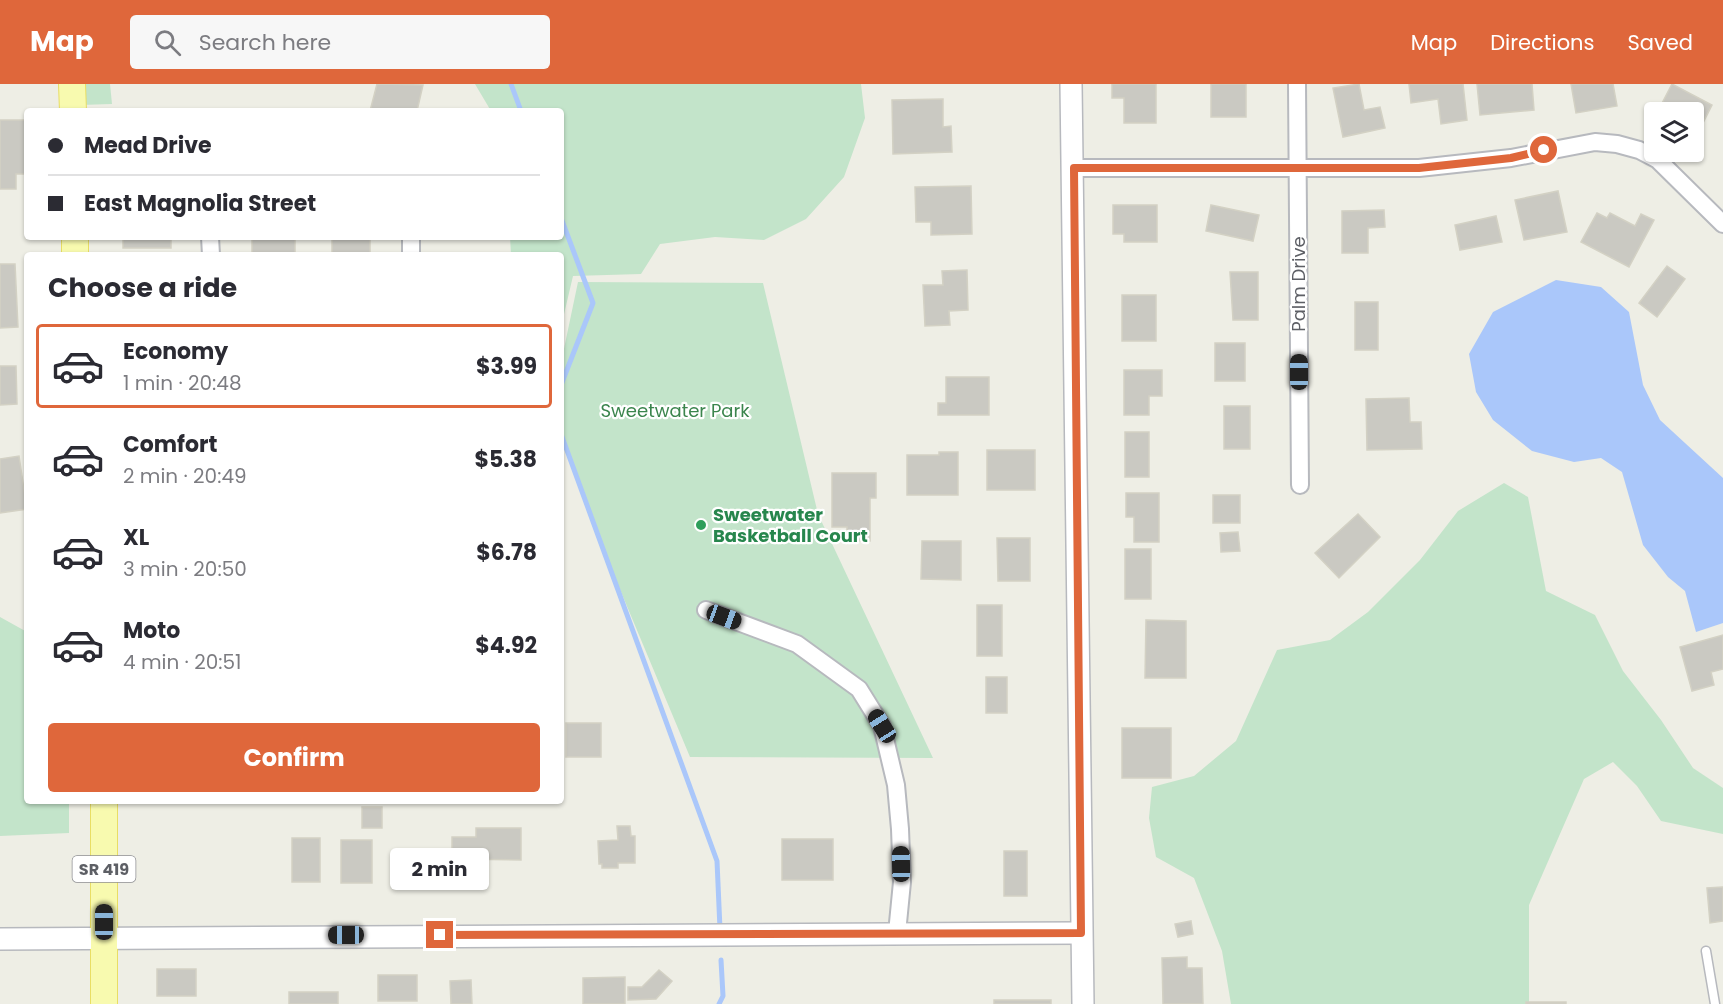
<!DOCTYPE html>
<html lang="en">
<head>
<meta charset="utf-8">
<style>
  body { margin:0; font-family:Poppins,sans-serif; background:#f7f7f7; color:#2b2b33; height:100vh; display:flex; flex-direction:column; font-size:22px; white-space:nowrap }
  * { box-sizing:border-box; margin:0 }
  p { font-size:20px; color:#7c7c81 }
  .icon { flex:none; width:33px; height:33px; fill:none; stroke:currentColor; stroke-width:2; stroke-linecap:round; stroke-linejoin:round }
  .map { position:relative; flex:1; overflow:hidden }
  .drawer { position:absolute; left:24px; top:168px; width:540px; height:552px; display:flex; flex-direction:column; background:#fff; border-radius:6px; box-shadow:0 2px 4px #0004 }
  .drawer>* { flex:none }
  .hud { position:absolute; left:24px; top:24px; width:540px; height:132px; border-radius:6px; box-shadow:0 2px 4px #0004; display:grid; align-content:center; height:132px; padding:0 24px; background:#fff }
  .buttons { position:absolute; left:1644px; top:18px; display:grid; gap:12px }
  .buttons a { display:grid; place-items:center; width:60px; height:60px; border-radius:6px; background:#fff; box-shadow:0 2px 4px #0004; font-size:30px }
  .end { position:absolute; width:27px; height:27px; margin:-14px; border:8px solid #df673b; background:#fff; box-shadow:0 0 0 3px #fff }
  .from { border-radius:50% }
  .bubble { position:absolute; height:42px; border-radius:6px; background:#fff; box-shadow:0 2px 4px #0004; font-size:20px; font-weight:700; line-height:42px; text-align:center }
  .car { position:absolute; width:18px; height:36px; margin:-18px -9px; border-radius:8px; box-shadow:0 0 4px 2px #0007; background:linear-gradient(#222 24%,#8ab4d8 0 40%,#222 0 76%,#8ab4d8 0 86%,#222 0) }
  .hud b { display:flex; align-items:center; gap:21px; height:57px; font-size:22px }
  .hud b+b { border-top:2px solid #e1e1e2 }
  .hud i { width:15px; height:15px; background:#2b2b33 }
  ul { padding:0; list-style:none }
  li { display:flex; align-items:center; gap:18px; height:84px; margin:0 12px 9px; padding:0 12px; border:3px solid transparent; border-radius:6px }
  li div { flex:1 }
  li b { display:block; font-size:22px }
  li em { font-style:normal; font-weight:700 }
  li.on { border-color:#df673b }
  li>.icon { width:54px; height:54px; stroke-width:1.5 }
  h2 { padding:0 24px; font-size:27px; line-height:72px }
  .action { display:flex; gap:12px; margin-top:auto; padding:12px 24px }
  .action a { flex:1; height:69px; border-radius:6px; background:#df673b; color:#fff; font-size:24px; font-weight:700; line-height:69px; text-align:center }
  header { display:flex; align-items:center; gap:36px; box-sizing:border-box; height:84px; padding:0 30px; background:#df673b; color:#fff }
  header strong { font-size:28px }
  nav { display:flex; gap:33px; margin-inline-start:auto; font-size:21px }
  .search { width:420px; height:54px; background:#f7f7f7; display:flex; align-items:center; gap:15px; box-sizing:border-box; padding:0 21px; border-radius:6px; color:#7c7c81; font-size:22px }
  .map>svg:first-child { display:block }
</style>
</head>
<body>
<header>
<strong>Map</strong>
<div class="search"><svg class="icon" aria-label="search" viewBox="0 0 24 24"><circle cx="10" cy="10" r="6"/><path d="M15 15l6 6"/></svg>Search here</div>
<nav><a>Map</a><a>Directions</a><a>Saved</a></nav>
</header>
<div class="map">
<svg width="1723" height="920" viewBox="0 0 1723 920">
  <rect width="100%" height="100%" fill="#eeeee5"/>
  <g fill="#c3e4ca">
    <path d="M81,0H110L112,20L81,21Z"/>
    <path d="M475,0H861L865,34L844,93L806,135L764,156L715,153L660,160L641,190L573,192L561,243V171H511L510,153H561V27H491Z"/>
    <path d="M578,198L763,199L818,430L933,674L690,673L606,472L561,349V279Z"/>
    <path d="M1504,399L1528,413L1546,507L1595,531L1623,587L1661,636L1693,684L1723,704V750L1661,737L1637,702L1613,678L1584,695L1529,821V920H1231L1222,867L1194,794L1156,773L1149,734L1152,703L1194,692L1236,657L1277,566L1330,556L1368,528L1420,476L1458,427Z"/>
    <path d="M0,533L27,548V717H69V749L0,752Z"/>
  </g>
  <path fill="#aac7fa" d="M1556,196L1601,203L1629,228L1643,301L1660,336L1723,394V539L1696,548L1685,507L1668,493L1643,461L1622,388L1601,374L1574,378L1532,367L1493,336L1476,308L1469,270L1493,228Z"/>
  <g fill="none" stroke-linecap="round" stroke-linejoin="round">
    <g stroke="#aac7fa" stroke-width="5">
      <path d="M511,0L521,27"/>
      <path d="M561,134L593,219L561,301"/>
      <path d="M561,350L717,777L720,845"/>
      <path d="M719,920L723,912L721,876"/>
    </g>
  </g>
  <g fill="#cac9c2" stroke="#d3d1c4" stroke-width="1.5">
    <path d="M377,0L423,1L417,27H370Z"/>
    <path d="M1112,0H1156V39H1124V14H1112Z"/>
    <rect x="1211" y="0" width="35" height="33"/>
    <path d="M1359,0L1364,26L1380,23L1385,44L1343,53L1333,4Z"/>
    <path d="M1409,0H1463L1467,36L1441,40L1438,15L1411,19Z"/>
    <path d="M1477,0H1532L1534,26L1480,31Z"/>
    <path d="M1571,0H1613L1617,22L1576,29Z"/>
    <path d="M1672,0L1712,21L1700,45L1694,42V28H1667L1659,25Z"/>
    <path d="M943,15V43L951,42L952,68L893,70L892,16Z"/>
    <path d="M0,36H27V90H16V105H0Z"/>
    <path d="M971,102L972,150L931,151V138H916L915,103Z"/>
    <path d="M1558,107L1567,148L1524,156L1515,116Z"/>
    <path d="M1113,121H1157V158H1124V150H1113Z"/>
    <path d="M1211,121L1259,131L1253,157L1206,147Z"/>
    <path d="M1384,126L1385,143L1368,144V169H1342V127Z"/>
    <path d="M1597,129L1607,134L1610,129L1635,142L1641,130L1654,136L1629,183L1581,158Z"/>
    <path d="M1496,132L1502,158L1460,166L1455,141Z"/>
    <rect x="123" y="153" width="48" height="11"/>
    <rect x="252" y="153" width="43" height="18"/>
    <rect x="332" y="153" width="38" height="18"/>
    <path d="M0,180H15L18,243L0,244Z"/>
    <path d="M1667,182L1685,195L1657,233L1639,219Z"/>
    <path d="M967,186L968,226L949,227L950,241L925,242L923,201H943L942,187Z"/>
    <path d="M1230,188H1258V236H1233Z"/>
    <rect x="1122" y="211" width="34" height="46"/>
    <rect x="1355" y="218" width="23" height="48"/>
    <rect x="1215" y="259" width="30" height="38"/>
    <path d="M0,282H16L17,320L0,321Z"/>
    <path d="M1124,286H1162V312H1149V331H1124Z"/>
    <path d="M946,293H989V331H938V319H946Z"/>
    <path d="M1409,314L1410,338H1421L1422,365L1367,366L1366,315Z"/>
    <rect x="1224" y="322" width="26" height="43"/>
    <rect x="1125" y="348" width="24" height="45"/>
    <rect x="987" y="366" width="48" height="40"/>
    <path d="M939,368H958V411H907V371H939Z"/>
    <path d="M19,372L27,425L0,429V375Z"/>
    <path d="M832,389H876V414H870V457H847V443H832Z"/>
    <path d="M1126,409H1159V458H1134V433H1126Z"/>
    <rect x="1213" y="411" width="27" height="28"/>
    <path d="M1358,430L1380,453L1339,494L1315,469Z"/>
    <path d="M1238,448L1240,467L1221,468L1220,449Z"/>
    <path d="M997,454H1030V497H998Z"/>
    <path d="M922,457H961V496L921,495Z"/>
    <rect x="1125" y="465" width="26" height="50"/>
    <rect x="977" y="521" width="25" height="51"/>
    <path d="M1146,536L1186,537V594H1145Z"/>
    <path d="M1723,551V585L1711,588L1714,601L1692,607L1680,563Z"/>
    <rect x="986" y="593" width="21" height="36"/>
    <rect x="566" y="639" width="35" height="34"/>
    <rect x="1122" y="644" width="49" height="50"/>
    <rect x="362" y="723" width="20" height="21"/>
    <path d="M617,742H630L631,752H635V779H618V784H602V780H599L598,757L618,756Z"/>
    <path d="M476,744H521V776L452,775V753H476Z"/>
    <rect x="292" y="754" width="28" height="44"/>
    <rect x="782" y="755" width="51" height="41"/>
    <rect x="341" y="756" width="31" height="43"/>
    <rect x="1004" y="767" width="23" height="45"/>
    <path d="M1723,803V837L1710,839L1707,804Z"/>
    <path d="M1191,837L1193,850L1178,853L1175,840Z"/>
    <path d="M1187,873V884H1202L1203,920H1163L1162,874Z"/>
    <rect x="157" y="885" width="39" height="27"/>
    <path d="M659,886L672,897L656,915L628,916V903H642Z"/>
    <rect x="378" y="891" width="39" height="26"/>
    <path d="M625,893V920H583V894Z"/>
    <path d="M471,896L472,920H451L450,897Z"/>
    <rect x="289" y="908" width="49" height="12"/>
    <rect x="994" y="916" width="57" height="4"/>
    <rect x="1526" y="918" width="40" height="2"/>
  </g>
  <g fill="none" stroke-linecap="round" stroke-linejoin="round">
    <g stroke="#b7b9be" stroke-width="11">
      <path id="service" d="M1706,867L1715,920"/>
    </g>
    <g stroke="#b7b9be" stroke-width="20">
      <g id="minor">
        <path d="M1297,0L1300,401"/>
        <path d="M1074,84H1419L1511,74L1595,58L1617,60L1639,66L1658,76L1723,140"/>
        <path d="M210,153L211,171"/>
        <path d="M411,153V171"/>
        <path d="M706,526L797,560L859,605L882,642L896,701L900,745L902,798L897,849"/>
      </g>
    </g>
    <g stroke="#b7b9be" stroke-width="24">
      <g id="tertiary">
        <path d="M1071,0L1083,920"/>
        <path d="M0,855L1081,849"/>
      </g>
    </g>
    <g stroke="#e9de64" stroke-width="28">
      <g id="primary">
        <path d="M72,0L73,27"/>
        <path d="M75,153V171"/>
        <path d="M104,717V920"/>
      </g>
    </g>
    <use href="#service" stroke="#fff" stroke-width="8"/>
    <use href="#minor" stroke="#fff" stroke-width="16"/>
    <use href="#tertiary" stroke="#fff" stroke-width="21"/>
    <use href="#primary" stroke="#f8faaf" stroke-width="26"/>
  </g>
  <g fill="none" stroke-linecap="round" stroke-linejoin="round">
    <path stroke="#df673b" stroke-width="8" d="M440,851L1081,849L1074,84H1419L1511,74L1544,66"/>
  </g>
  <circle fill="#2e9e5b" stroke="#fff" stroke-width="2" cx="701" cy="441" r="6"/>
  <g text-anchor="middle" stroke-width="4.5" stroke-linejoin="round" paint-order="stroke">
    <rect fill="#fff" stroke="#8e8f93" stroke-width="1.5" x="72.5" y="772" width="63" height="26" rx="4.5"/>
    <g font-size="16" font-weight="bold" fill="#5d5f65">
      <text x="104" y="791">SR 419</text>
    </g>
    <g font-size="18" fill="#5d5f65" stroke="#fff">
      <text transform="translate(1299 200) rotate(-90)" y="6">Palm Drive</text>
    </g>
    <g font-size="18" fill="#3b854d" stroke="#fff">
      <text x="675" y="333">Sweetwater Park</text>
    </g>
    <g font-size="18" font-weight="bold" fill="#27864d" stroke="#fff" text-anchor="start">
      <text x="713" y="437">Sweetwater<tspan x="713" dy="21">Basketball Court</tspan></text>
    </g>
  </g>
</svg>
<div class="buttons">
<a><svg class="icon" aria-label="layers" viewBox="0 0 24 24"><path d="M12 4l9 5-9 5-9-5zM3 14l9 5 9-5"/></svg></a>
</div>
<i class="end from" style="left:1544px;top:66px"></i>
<i class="end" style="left:440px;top:851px"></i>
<div class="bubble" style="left:390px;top:764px;width:99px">2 min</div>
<i class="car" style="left:1299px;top:288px;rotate:0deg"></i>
<i class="car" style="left:724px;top:533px;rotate:110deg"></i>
<i class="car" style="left:882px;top:642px;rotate:328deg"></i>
<i class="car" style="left:901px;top:780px;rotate:359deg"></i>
<i class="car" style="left:104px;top:838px;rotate:0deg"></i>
<i class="car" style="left:346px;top:851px;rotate:270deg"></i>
<div class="hud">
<b><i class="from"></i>Mead Drive</b>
<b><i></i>East Magnolia Street</b>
</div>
<section class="drawer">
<h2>Choose a ride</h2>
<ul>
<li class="on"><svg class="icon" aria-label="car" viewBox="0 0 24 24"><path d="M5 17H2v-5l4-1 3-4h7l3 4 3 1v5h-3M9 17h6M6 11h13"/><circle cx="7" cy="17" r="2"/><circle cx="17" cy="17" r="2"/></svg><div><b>Economy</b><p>1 min · 20:48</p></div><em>$3.99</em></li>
<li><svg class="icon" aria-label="car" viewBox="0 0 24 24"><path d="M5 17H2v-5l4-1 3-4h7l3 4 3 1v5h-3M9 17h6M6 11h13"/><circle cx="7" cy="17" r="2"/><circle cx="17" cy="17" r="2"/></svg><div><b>Comfort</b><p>2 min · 20:49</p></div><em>$5.38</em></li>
<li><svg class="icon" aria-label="car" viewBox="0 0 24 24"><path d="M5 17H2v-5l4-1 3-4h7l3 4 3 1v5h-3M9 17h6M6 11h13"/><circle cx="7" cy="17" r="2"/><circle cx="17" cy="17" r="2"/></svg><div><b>XL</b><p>3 min · 20:50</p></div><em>$6.78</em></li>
<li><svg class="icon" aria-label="car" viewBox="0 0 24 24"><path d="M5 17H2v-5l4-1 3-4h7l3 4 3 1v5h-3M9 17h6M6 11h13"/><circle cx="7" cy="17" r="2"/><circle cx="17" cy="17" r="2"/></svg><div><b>Moto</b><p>4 min · 20:51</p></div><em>$4.92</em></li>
</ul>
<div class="action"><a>Confirm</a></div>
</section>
</div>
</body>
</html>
